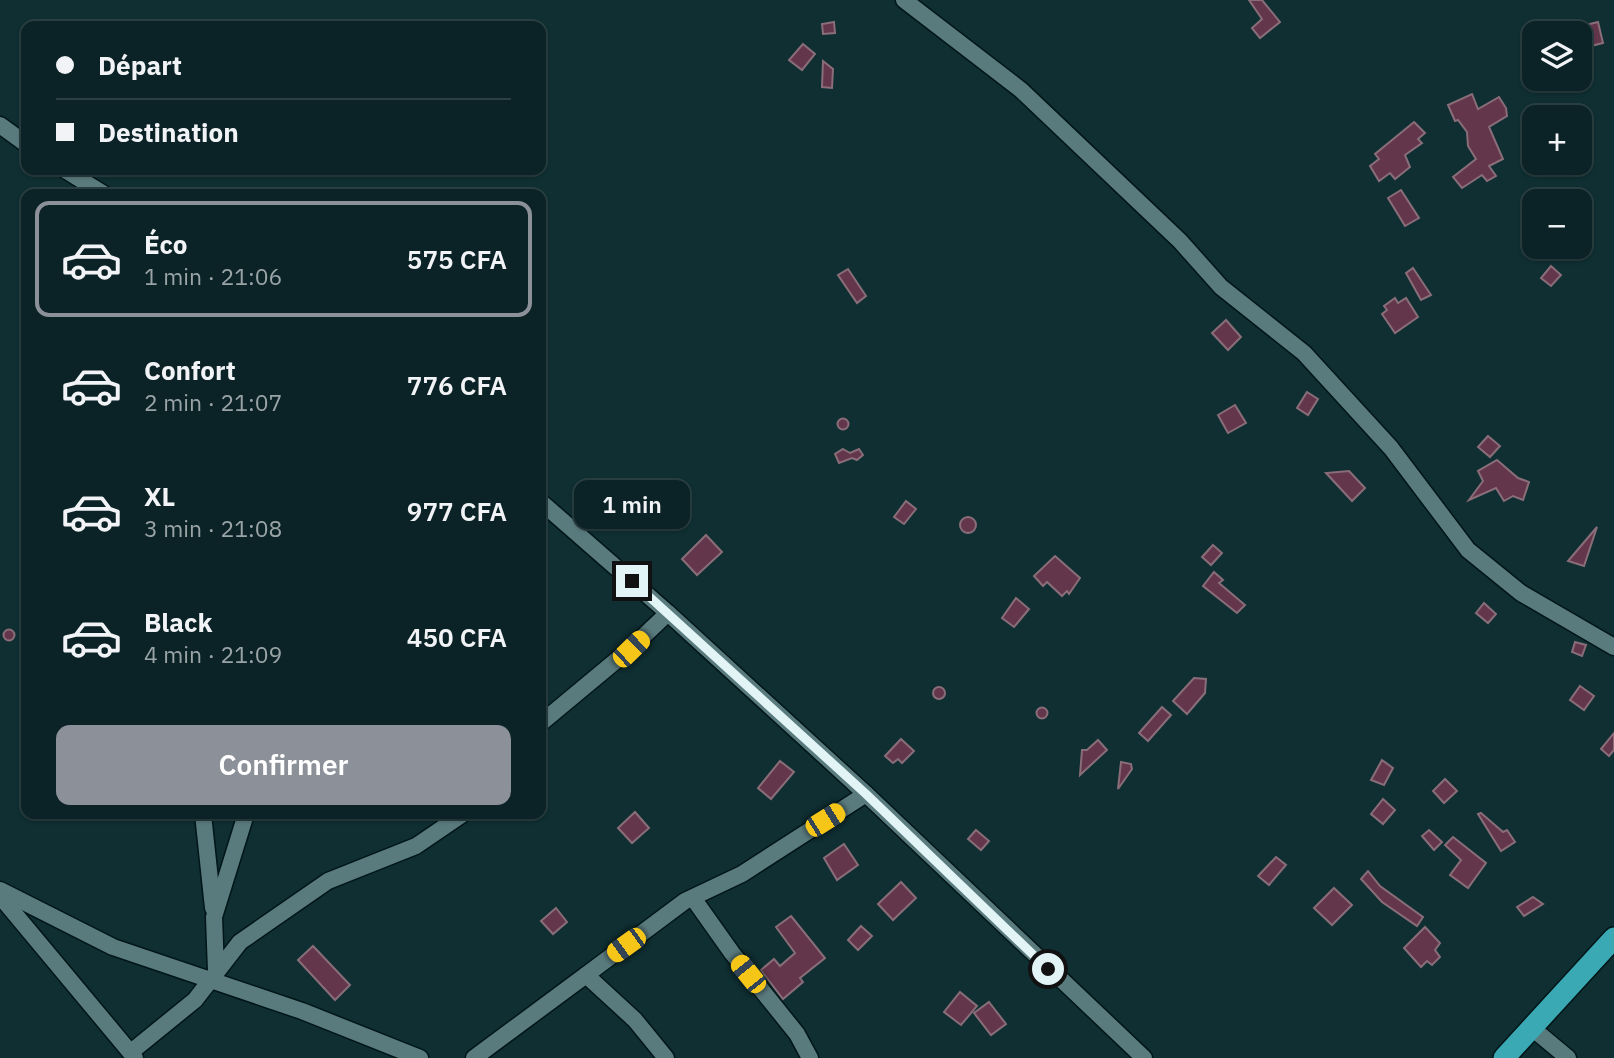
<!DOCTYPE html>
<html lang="fr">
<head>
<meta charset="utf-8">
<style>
  body { margin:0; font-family:"IBM Plex Sans",sans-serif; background:#142b2e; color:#f1f3f6; height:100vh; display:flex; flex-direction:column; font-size:26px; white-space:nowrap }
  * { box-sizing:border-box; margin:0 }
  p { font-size:23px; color:#9aa4a7 }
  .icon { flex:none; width:38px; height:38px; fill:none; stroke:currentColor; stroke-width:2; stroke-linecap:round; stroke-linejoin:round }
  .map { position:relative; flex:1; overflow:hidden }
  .sheet { position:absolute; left:21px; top:189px; width:525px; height:630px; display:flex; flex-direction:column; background:#0b2326; border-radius:14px; box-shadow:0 2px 5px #0004,0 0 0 2px #2b4043 }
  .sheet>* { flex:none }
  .top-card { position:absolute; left:21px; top:21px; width:525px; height:154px; border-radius:14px; box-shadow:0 2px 5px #0004,0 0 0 2px #2b4043; display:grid; align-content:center; height:154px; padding:0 35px; background:#0b2326 }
  .buttons { position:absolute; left:1522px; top:21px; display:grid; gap:14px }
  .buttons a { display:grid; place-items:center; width:70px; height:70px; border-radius:14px; background:#0b2326; box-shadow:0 2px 5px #0004,0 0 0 2px #2b4043; font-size:35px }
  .end { position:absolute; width:32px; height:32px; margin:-16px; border:9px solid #e2f4f6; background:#111; box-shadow:0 0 0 4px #111 }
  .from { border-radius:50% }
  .bubble { position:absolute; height:49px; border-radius:14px; background:#0b2326; box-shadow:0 2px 5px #0004,0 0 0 2px #2b4043; font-size:23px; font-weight:600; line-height:49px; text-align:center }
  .car { position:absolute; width:21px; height:42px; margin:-21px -10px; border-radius:9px; box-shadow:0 0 5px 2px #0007; background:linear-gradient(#f5c518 24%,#345 0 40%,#f5c518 0 76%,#345 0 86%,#f5c518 0) }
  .top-card b { display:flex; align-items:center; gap:24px; height:66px; font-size:26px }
  .top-card b+b { border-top:2px solid #2b4043 }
  .top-card i { width:18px; height:18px; background:#f1f3f6 }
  ul { padding:12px 0 0; list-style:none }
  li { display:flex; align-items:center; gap:21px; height:116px; margin:0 14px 10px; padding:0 21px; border:4px solid transparent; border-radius:14px }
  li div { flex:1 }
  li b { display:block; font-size:26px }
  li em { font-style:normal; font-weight:600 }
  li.on { border-color:#8c9099 }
  li>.icon { width:63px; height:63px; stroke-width:1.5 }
  .button { display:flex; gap:14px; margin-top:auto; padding:14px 35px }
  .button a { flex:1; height:80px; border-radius:14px; background:#8c9099; color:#fff; font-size:28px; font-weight:600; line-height:80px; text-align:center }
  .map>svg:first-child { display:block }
</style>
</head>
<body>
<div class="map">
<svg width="1614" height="1058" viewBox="0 0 1614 1058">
  <rect width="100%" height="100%" fill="#0f2f32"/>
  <g fill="#63364b" stroke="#896e79" stroke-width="2">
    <path d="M1249,0H1262L1280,22L1260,38L1252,28L1262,19Z"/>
    <path d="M834,22L835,33L823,34L822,24Z"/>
    <path d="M1598,22L1603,43L1587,47L1582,26Z"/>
    <path d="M803,44L815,54L802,70L789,60Z"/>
    <path d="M823,61L833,69L832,88L822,87Z"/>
    <path d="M1472,94L1478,109L1499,97L1506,108L1507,116L1489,127L1503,159L1489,166L1496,176L1487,181L1482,175L1462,188L1453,177L1476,159L1468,146L1467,132L1458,120L1455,121L1448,105Z"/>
    <path d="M1414,122L1425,133L1418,139L1422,143L1405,155L1410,167L1395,179L1390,173L1379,181L1370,166L1379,159L1375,154Z"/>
    <path d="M1401,190L1419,218L1405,226L1388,198Z"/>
    <path d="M1551,266L1561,275L1551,286L1541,278Z"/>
    <path d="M1413,268L1431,295L1421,300L1406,273Z"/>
    <path d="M848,269L866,296L857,303L838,275Z"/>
    <path d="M1395,298L1398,303L1406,298L1418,317L1395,333L1382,314L1387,310L1384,306Z"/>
    <path d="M1226,320L1241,337L1228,350L1212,333Z"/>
    <path d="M1307,392L1318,399L1308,415L1297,408Z"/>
    <path d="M1235,405L1246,423L1228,433L1218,415Z"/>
    <circle cx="843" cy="424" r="5.5"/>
    <path d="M1488,436L1500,446L1490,457L1478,447Z"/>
    <path d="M843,449L850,453L859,449L863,455L857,460L852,458L839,463L835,454Z"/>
    <path d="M1497,460L1518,478L1529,482L1523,500L1513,496L1504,501L1496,488L1469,500L1483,481L1478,471Z"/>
    <path d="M1349,471L1365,488L1352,501L1326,473Z"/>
    <path d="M906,501L916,509L904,524L894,517Z"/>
    <circle cx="968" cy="525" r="8"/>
    <path d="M1597,527L1584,566L1568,561Z"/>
    <path d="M706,535L722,552L697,575L682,559Z"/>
    <path d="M1213,545L1222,553L1211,565L1202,557Z"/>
    <path d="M1055,556L1080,578L1069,594L1067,591L1062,596L1047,582L1043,586L1034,576Z"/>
    <path d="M1214,572L1223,580L1219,583L1245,605L1237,613L1203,586Z"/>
    <path d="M1016,598L1029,609L1014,627L1002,618Z"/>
    <path d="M1484,603L1496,614L1488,623L1476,613Z"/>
    <circle cx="9" cy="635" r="5.5"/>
    <path d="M1575,642L1586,645L1582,656L1572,652Z"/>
    <path d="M1194,678L1206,679L1205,693L1187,714L1173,701Z"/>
    <path d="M1580,686L1594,696L1584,710L1570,700Z"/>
    <circle cx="939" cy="693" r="6"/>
    <path d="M1162,707L1171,715L1148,741L1139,733Z"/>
    <circle cx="1042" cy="713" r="5.5"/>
    <path d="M1614,733V750L1609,756L1601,749Z"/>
    <path d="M901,739L914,751L902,763L898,759L893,763L885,756Z"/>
    <path d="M1098,740L1107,750L1080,775L1082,750H1087Z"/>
    <path d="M1382,760L1393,768L1384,785L1371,780Z"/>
    <path d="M780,761L794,772L771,799L758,788Z"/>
    <path d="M1121,762L1131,764L1132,769L1118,789Z"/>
    <path d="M1445,779L1457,791L1444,803L1433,791Z"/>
    <path d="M1383,799L1395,810L1383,824L1371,814Z"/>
    <path d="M635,812L649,828L632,843L618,828Z"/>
    <path d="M1481,813L1503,832L1507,830L1515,842L1501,851L1478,814Z"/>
    <path d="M976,830L989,841L981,850L968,839Z"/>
    <path d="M1429,830L1442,842L1434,850L1422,836Z"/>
    <path d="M1453,837L1486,863L1468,888L1450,875L1461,860L1445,845Z"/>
    <path d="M844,844L858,865L837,880L824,858Z"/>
    <path d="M1276,857L1286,865L1269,885L1258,876Z"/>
    <path d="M1368,871L1380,886L1423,917L1417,926L1382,902L1361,879Z"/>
    <path d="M901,882L916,898L893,920L878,904Z"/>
    <path d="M1334,888L1352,905L1332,925L1314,908Z"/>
    <path d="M1533,897L1543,904L1524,916L1517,907Z"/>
    <path d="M556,908L567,922L553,934L541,921Z"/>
    <path d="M791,916L825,958L800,978L803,982L783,999L761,970L774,959L780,966L795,953L776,927Z"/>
    <path d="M861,926L872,936L858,950L848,940Z"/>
    <path d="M1425,927L1440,943L1435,950L1440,957L1432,965L1427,961L1421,967L1404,948Z"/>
    <path d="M313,946L350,985L335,1000L298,960Z"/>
    <path d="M960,992L977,1006L961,1025L944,1012Z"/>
    <path d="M989,1002L1006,1024L991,1035L974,1013Z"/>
  </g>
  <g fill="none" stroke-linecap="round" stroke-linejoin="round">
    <g stroke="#011618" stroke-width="19">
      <g id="street">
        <path d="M904,0L1021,90L1180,241L1221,287L1304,353L1391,448L1468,550L1521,593L1614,647"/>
        <path d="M0,125L26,144"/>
        <path d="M65,170L104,194"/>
        <path d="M541,502L668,613L866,794L1144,1058"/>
        <path d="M541,723L630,649L668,613"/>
        <path d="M203,814L213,908"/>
        <path d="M0,890L113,947L302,1011L420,1058"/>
        <path d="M0,896L135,1058"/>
        <path d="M693,898L732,953L797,1034L810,1058"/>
        <path d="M216,971L214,917L246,814"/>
        <path d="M586,975L685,901L742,874L866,794"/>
        <path d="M1532,1028L1568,1058"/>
        <path d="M131,1052L195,1000L240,942L328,881L416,846L463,814"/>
        <path d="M474,1058L586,975L635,1020L666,1058"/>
      </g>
    </g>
    <g stroke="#011618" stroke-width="24">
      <path id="highway" d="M1504,1058L1614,938"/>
    </g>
    <use href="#street" stroke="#5a7b7e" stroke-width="16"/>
    <use href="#highway" stroke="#3aa9b4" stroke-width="21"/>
  </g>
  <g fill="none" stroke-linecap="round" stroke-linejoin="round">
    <path stroke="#e2f4f6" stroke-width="9" d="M632,581L866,794L1048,969"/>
  </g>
</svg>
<div class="buttons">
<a><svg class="icon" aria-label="layers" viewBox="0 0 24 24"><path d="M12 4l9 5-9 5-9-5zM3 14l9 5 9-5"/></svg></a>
<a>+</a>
<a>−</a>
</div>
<i class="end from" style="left:1048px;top:969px"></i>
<i class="end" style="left:632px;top:581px"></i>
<div class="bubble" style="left:574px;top:480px;width:116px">1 min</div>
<i class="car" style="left:631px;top:649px;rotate:46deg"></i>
<i class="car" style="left:825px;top:820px;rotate:58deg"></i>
<i class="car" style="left:626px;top:945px;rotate:234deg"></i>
<i class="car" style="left:748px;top:974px;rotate:321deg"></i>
<div class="top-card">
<b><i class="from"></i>Départ</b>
<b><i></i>Destination</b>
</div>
<section class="sheet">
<ul>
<li class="on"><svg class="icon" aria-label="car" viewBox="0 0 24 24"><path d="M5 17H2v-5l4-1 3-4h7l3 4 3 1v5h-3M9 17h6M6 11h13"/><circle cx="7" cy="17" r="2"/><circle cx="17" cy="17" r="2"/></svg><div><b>Éco</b><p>1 min · 21:06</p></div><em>575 CFA</em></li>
<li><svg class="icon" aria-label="car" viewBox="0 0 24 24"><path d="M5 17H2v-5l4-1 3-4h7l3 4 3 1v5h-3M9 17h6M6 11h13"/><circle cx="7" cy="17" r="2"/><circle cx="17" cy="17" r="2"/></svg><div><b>Confort</b><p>2 min · 21:07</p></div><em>776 CFA</em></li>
<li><svg class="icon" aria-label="car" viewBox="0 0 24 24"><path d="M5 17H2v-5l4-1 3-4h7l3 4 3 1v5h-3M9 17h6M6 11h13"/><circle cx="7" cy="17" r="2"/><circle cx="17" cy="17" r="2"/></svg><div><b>XL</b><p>3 min · 21:08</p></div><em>977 CFA</em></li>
<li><svg class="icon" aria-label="car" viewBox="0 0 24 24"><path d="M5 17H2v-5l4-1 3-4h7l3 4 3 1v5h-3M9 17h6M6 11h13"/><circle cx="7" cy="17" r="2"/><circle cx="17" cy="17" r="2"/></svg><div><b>Black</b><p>4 min · 21:09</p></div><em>450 CFA</em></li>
</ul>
<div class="button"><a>Confirmer</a></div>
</section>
</div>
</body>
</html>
